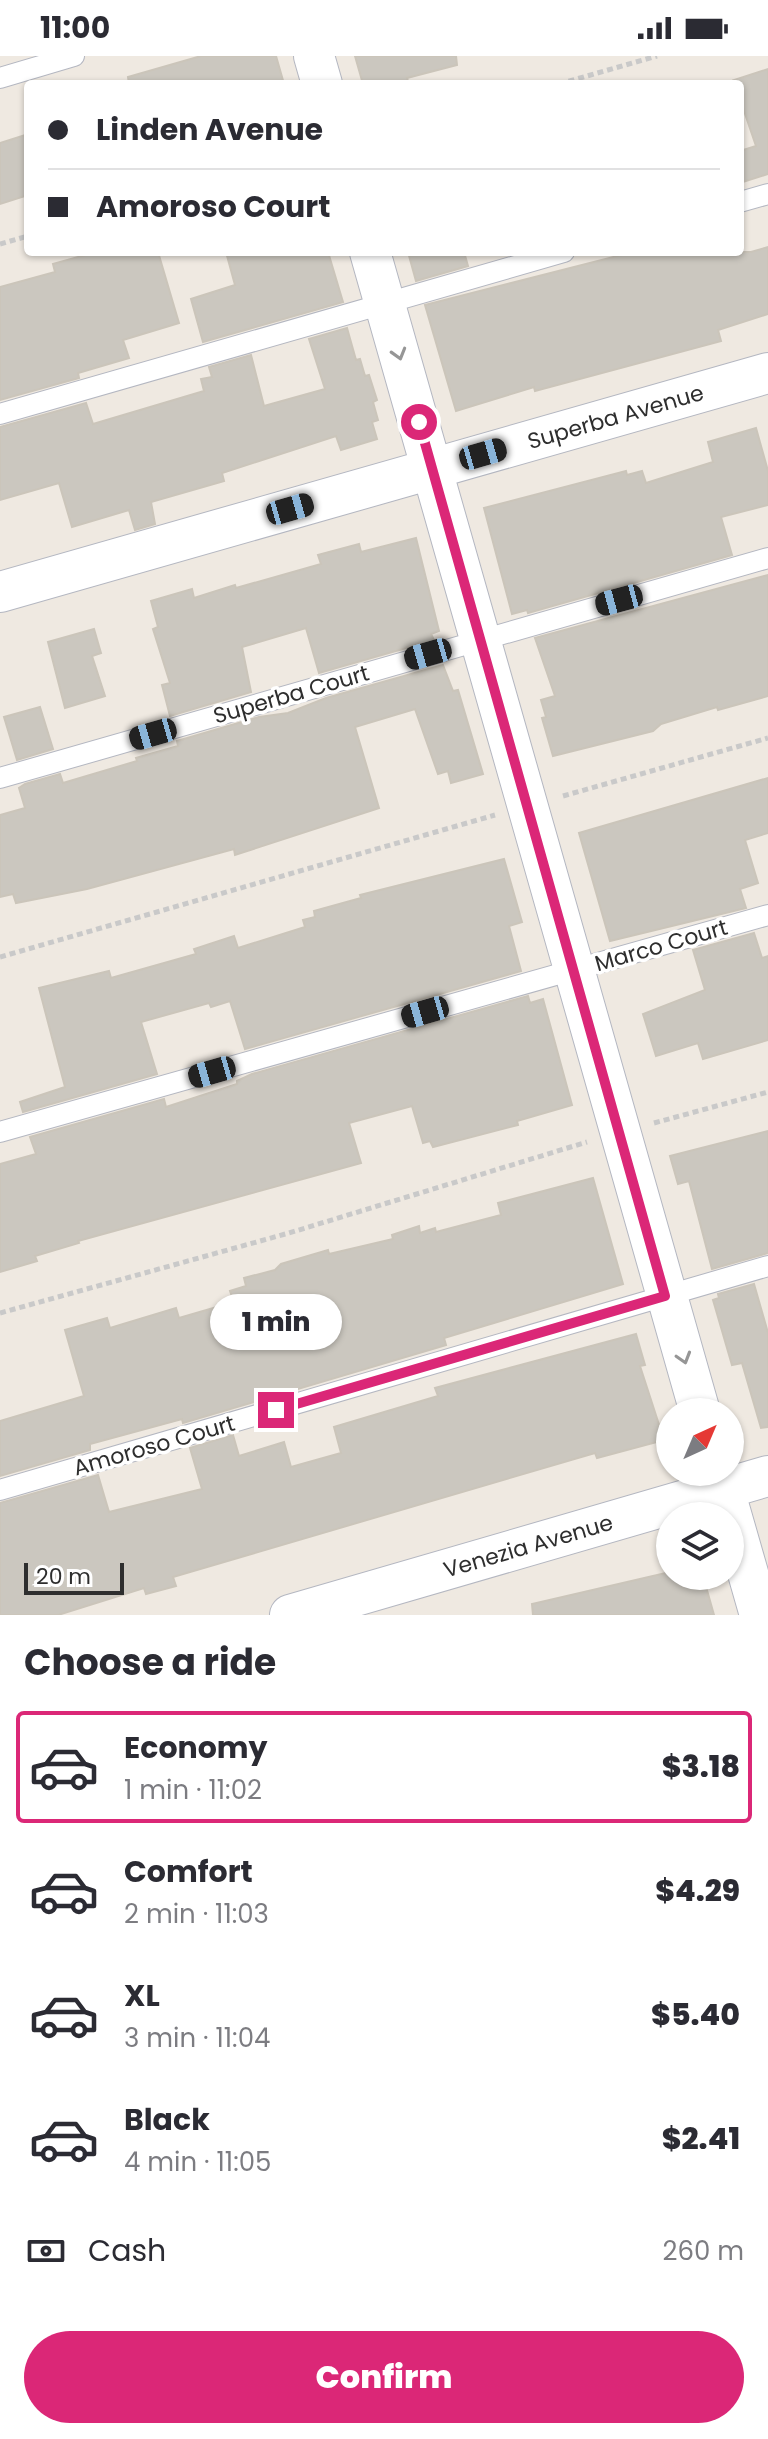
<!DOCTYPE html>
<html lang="en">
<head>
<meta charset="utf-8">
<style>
  body { margin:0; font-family:Poppins,sans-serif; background:#f2f2f3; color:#2b2b33; height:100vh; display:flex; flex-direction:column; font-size:30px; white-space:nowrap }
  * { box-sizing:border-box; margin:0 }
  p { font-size:26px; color:#7c7c81 }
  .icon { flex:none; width:44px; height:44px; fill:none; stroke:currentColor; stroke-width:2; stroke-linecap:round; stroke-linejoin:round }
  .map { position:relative; height:1559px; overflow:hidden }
  .details { display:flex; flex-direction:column; background:#fff; flex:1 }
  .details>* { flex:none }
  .guide { position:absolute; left:24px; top:24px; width:720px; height:176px; border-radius:8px; box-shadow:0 2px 6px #0004; display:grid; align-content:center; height:176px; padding:0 24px; background:#fff }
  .needle { width:52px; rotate:44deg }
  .controls { position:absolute; left:656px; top:1342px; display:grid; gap:16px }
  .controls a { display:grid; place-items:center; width:88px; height:88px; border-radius:50%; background:#fff; box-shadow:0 2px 6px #0004; font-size:40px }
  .scale { position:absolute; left:24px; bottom:20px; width:100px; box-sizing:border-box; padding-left:8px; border:4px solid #2e2e2e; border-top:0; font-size:22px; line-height:28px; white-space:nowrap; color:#2e2e2e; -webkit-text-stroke:6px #fff; paint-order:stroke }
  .end { position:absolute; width:36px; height:36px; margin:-18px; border:10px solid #db2777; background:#fff; box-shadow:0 0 0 4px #fff }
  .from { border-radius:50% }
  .bubble { position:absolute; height:56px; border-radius:28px; background:#fff; box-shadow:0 2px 6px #0004; font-size:26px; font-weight:800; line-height:56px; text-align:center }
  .car { position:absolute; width:24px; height:48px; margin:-24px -12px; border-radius:10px; box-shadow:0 0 6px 2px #0007; background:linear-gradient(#222 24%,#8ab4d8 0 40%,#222 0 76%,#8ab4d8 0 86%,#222 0) }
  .guide b { display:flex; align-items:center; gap:28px; height:76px; font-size:30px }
  .guide b+b { border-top:2px solid #e1e1e2 }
  .guide i { width:20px; height:20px; background:#2b2b33 }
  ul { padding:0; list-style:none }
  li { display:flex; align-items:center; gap:24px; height:112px; margin:0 16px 12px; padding:0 8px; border:4px solid transparent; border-radius:8px }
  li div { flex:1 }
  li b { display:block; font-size:30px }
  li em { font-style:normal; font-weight:800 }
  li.on { border-color:#db2777 }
  li>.icon { width:72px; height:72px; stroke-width:1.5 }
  h2 { padding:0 24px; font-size:36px; line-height:96px }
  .pay { display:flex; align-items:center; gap:20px; height:88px; padding:0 24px; font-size:30px }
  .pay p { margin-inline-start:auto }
  .cta { display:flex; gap:16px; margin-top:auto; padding:16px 24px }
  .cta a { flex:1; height:92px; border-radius:48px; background:#db2777; color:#fff; font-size:32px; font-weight:800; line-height:92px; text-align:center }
  .status { display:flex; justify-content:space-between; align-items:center; height:56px; padding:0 40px; background:#fff; direction:ltr }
  .status svg { height:22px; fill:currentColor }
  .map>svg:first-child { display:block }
</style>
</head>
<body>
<div class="status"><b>11:00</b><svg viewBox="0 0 49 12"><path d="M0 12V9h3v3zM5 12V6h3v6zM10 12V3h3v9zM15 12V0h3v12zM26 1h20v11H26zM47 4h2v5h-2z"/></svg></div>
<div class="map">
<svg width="768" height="1559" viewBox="0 0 768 1559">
  <rect width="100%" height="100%" fill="#efe9e1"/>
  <g fill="#cbc7bf" stroke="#cbc5ba" stroke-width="2">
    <path d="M201,0H276L284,28H129L128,21Z"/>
    <path d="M355,0H456L457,9L407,22L409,28H363Z"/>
    <path d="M768,13V118L740,127V95L756,90L740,43V28L734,24Z"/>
    <path d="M28,78V139L0,148V87Z"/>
    <path d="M768,191V258L718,274L721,285L535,335L534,331L456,355L425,249L633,196H751Z"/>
    <path d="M96,196H158L179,267L123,284L129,302L78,317L79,322L0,344V231L55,216L53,208Z"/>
    <path d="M226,196H328L343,246L203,286L191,243L235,229Z"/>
    <path d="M408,196H464L468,210L416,225Z"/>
    <path d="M347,272L356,304L360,303L365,320L369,319L377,344L373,346L378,364L372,366L377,383L341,394L336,380L222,417L224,425L151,446L155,468L135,474L129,454L72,471L59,427L0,444V371L86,347L93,368L204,335L201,323L212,321L209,311L251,299L264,350L325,333L309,283Z"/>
    <path d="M756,372L768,415V449L721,461L732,499L528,557L527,554L512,558L484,452L626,415L627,419L642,415L646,427L713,406L708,386Z"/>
    <path d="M416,482L439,575L431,578L434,584L319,617L306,572L242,591L251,636L170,660L162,629L170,627L153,573L158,571L151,545L192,533L194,542L235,529L236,532L321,508L318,499L359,488L361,496Z"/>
    <path d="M768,519V640L718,654L717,651L661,668L653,675L553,700L542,662L546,661L541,644L555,640L535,582Z"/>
    <path d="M94,573L101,597L92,600L105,640L65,652L48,586Z"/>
    <path d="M443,609L453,635L458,634L483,718L451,727L448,715L438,718L415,653L355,671L379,752L235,799L234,793L87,833L16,847L13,838L0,841V759L25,752L19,732L25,728L60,718L63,727L137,705L136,702L178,690L177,685L259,661L288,657L326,642Z"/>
    <path d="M40,651L53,693L17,704L4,661Z"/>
    <path d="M768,722V777L745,784L758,827L740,833L746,852L610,885L579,777Z"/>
    <path d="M504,803L522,866L509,870L521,915L245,993L230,945L211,951L209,947L141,966L157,1018L23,1056L20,1046L65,1031L39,932L109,915L111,922L196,898L194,893L234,880L238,892L305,871L303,864L315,861L314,855L361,842L360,839Z"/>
    <path d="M754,877L762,902L768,900V984L703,1003L698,987L656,1000L643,958L705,934L693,894Z"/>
    <path d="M528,940L530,947L543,943L572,1049L517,1065L518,1069L433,1091L430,1085L423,1087L412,1050L349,1067L361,1107L78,1185L79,1187L35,1200L37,1205L0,1216V1108L36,1098L30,1081L164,1043L166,1051L237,1028V1025L252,1018Z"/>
    <path d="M768,1075V1197L712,1213L689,1125L678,1128L670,1100Z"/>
    <path d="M593,1122L623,1228L444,1282L446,1289L183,1367L182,1363L90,1388V1394L0,1420V1365L84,1340L65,1274L107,1262L110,1272L176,1252L179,1262L234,1246L230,1235L246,1230L244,1222L275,1214L281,1208L328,1194L329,1198L393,1183L392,1179L419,1170L420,1177L435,1172L436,1176L501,1159L498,1147Z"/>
    <path d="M754,1228L768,1277V1371L761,1372L742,1307L732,1309L713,1244L719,1242L718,1238Z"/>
    <path d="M636,1278L645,1309L640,1310L664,1384L597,1402L595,1397L173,1521L176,1530L146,1538L144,1532L58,1559H0V1447L98,1419L109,1456L202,1433L190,1392L233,1379L239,1400L284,1386L291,1411L341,1397L334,1371L438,1340L435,1332Z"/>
    <path d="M670,1516V1520H703L714,1559H533L532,1548Z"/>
  </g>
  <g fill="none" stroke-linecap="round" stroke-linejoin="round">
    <g stroke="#b4b7c1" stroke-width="22">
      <g id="lane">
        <path d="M0,22L74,0"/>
        <path d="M740,146L768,138"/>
        <path d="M0,358L564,196"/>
        <path d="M0,722L768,502"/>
        <path d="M0,1076L768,859"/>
        <path d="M0,1434L768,1210"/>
      </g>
    </g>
    <g stroke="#b4b7c1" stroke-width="42">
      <g id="street">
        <path d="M314,0L322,28"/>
        <path d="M370,196L700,1356"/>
        <path id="s1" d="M0,536L768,317"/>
        <path d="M719,1416L760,1559"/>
        <path id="s2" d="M290,1559L768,1420"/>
      </g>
    </g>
    <g stroke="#c9c9c9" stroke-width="5" stroke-dasharray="6 4" stroke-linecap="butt">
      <path d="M559,28L657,0"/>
      <path d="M0,188L28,180"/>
      <path d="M563,740L768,682"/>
      <path d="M0,901L495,759"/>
      <path d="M654,1067L768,1036"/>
      <path d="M0,1257L289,1177L587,1086"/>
    </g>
    <use href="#lane" stroke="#fff" stroke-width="20"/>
    <use href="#street" stroke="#fff" stroke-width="40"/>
  </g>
  <defs><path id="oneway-chevron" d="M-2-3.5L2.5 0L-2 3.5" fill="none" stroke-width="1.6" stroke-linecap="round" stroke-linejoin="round" transform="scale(2)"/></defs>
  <g stroke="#969696">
    <use href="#oneway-chevron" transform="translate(399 298) rotate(74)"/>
    <use href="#oneway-chevron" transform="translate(684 1302) rotate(73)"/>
  </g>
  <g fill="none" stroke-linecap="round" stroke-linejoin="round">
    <path stroke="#db2777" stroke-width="10" d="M276,1354L665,1240L419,366"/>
  </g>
  <g text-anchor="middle" stroke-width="7" stroke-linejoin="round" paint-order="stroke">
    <g font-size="22" fill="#2e2e2e" stroke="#fff">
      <text dy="8" stroke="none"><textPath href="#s1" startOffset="640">Superba Avenue</textPath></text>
      <text transform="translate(291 638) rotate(-16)" y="8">Superba Court</text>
      <text transform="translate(661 889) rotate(-16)" y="8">Marco Court</text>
      <text transform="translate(154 1389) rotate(-16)" y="8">Amoroso Court</text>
      <text dy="8" stroke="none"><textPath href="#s2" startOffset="248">Venezia Avenue</textPath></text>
    </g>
  </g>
</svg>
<div class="controls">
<a><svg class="needle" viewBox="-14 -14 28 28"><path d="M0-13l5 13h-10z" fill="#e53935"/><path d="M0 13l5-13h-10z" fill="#7c7c81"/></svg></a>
<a><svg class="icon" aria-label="layers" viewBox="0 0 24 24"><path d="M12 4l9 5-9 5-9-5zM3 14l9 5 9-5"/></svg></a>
</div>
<div class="scale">20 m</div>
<i class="end from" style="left:419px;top:366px"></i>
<i class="end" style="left:276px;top:1354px"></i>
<div class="bubble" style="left:210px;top:1238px;width:132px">1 min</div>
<i class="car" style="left:483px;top:398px;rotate:74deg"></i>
<i class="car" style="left:290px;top:453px;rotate:74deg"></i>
<i class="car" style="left:619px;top:544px;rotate:255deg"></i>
<i class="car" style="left:428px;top:598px;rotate:254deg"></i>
<i class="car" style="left:153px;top:678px;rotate:254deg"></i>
<i class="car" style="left:425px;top:956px;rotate:254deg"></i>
<i class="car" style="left:212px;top:1016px;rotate:254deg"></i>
<div class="guide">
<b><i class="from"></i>Linden Avenue</b>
<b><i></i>Amoroso Court</b>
</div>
</div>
<section class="details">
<h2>Choose a ride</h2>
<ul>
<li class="on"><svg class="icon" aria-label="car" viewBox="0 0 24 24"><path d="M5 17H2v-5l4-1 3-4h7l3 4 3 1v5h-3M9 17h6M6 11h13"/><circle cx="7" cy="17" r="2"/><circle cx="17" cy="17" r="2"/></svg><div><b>Economy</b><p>1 min · 11:02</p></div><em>$3.18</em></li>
<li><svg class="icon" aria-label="car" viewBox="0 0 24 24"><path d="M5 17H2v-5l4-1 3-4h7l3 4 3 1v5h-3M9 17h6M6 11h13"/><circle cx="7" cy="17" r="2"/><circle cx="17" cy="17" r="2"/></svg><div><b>Comfort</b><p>2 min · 11:03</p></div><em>$4.29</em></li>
<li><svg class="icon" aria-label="car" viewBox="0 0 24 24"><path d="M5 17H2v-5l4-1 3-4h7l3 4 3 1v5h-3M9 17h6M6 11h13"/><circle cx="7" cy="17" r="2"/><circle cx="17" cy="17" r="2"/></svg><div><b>XL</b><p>3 min · 11:04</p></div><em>$5.40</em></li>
<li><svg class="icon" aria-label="car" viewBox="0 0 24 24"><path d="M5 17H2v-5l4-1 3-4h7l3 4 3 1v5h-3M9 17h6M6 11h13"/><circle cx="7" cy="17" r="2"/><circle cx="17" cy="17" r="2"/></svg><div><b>Black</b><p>4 min · 11:05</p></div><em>$2.41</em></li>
</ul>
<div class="pay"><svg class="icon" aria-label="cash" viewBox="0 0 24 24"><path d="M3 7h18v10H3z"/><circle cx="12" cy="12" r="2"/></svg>Cash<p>260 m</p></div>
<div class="cta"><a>Confirm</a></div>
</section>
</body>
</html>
